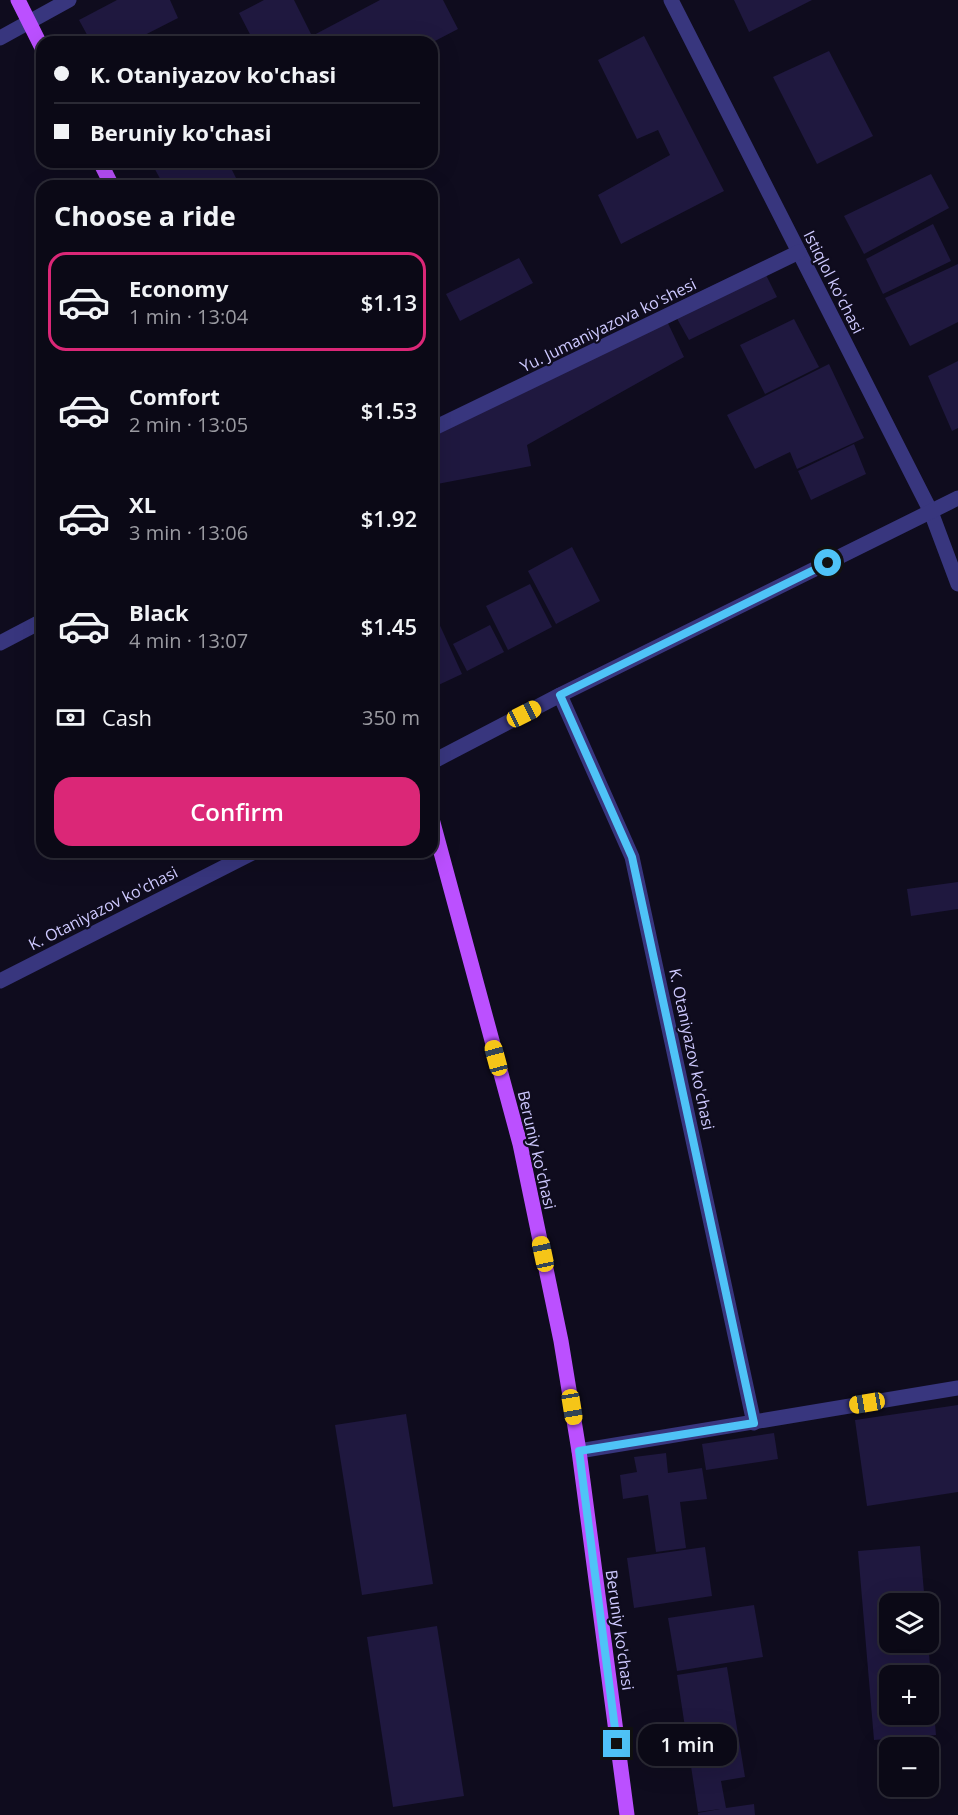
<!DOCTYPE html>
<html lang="en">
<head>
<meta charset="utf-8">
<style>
  body { margin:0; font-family:"Open Sans",sans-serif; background:#191723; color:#f1f3f6; height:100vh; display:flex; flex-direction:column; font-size:22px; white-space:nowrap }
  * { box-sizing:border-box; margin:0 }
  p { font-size:20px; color:#9a9aa1 }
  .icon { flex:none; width:33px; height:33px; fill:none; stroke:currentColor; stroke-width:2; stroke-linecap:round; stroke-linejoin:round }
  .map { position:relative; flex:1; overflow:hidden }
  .drawer { position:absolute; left:36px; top:180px; width:402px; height:678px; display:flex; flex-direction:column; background:#0b0916; border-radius:18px; box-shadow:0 6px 24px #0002,0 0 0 2px #2b2a35 }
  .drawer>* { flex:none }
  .hud { position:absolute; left:36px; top:36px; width:402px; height:132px; border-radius:18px; box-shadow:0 6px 24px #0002,0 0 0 2px #2b2a35; display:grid; align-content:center; height:132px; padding:0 18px; background:#0b0916 }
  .controls { position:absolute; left:879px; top:1593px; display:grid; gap:12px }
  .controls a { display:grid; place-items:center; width:60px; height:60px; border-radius:12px; background:#0b0916; box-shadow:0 6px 24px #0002,0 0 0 2px #2b2a35; font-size:30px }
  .end { position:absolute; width:27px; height:27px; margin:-14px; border:8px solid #4fc3f7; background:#111; box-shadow:0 0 0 3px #111 }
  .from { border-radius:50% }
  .bubble { position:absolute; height:42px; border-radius:18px; background:#0b0916; box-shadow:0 6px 24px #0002,0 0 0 2px #2b2a35; font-size:20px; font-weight:600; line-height:42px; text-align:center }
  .car { position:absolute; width:18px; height:36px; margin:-18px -9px; border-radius:8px; box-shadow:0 0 4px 2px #0007; background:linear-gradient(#f5c518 24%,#345 0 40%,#f5c518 0 76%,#345 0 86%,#f5c518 0) }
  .hud b { display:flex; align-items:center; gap:21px; height:57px; font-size:22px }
  .hud b+b { border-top:2px solid #2b2a35 }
  .hud i { width:15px; height:15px; background:#f1f3f6 }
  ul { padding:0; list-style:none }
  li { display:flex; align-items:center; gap:18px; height:99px; margin:0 12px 9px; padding:0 6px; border:3px solid transparent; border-radius:18px }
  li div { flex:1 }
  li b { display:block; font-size:22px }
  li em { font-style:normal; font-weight:600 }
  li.active { border-color:#db2777 }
  li>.icon { width:54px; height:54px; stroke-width:1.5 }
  h2 { padding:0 18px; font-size:27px; line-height:72px }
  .pay { display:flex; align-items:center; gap:15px; height:66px; padding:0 18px; font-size:22px }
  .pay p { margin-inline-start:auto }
  .button { display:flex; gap:12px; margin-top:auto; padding:12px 18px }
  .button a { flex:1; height:69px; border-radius:18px; background:#db2777; color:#fff; font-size:24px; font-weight:600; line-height:69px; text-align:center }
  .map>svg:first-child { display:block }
</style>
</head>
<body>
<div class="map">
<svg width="958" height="1815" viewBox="0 0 958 1815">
  <rect width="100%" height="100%" fill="#0f0c1e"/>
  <g fill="#1f183f" fill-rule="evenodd">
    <path d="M117,0H170L178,18L131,42H91L79,20Z"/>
    <path d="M264,0H294L312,36L380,0H443L458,29L433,42H254L239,13Z"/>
    <path d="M734,0H812L749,32Z"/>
    <path d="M152,35L156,42H137Z"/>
    <path d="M644,36L724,191L621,244L598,195L670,155L658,130L637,139L598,60Z"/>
    <path d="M829,51L873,136L817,164L773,77Z"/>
    <path d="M151,162H228L239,184L235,186H164Z"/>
    <path d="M931,174L949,208L864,254L844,216Z"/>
    <path d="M933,224L951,261L883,294L866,259Z"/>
    <path d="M519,258L533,283L460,321L446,294Z"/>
    <path d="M760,263L777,297L689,340L670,306Z"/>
    <path d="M958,264V322L910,346L885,298Z"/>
    <path d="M665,317L684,357L527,445L531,466L432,485V429Z"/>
    <path d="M794,319L819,367L765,394L740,345Z"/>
    <path d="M958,361V428L952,431L928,376Z"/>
    <path d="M829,364L864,438L797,469L790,452L755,469L727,415Z"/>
    <path d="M854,444L866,474L811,500L798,471Z"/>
    <path d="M572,547L600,601L556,624L528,571Z"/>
    <path d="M530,584L552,627L508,650L486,606Z"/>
    <path d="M432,608L462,674L432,688Z"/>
    <path d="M490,625L504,652L467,671L453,644Z"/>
    <path d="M958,882V909L911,916L907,889Z"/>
    <path d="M958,1405V1492L867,1506L855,1420Z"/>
    <path d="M406,1414L433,1584L362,1595L335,1425Z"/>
    <path d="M774,1433L778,1459L706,1470L702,1444Z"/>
    <path d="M666,1453L668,1473L702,1468L707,1499L680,1502L686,1548L656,1552L648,1495L623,1499L620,1475L637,1472L634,1457Z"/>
    <path d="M920,1546L925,1604H890V1642H928L936,1735L874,1740L858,1551ZM890,1676H928V1714H890Z"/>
    <path d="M705,1547L712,1596L634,1608L627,1558Z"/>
    <path d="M754,1605L763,1657L677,1671L668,1618Z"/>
    <path d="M437,1626L464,1796L393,1807L367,1637Z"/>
    <path d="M727,1667L745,1777L721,1781L726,1808L754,1804L755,1815H698V1813L720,1809L698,1812L677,1675Z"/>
  </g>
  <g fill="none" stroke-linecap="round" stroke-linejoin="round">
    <g stroke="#38367e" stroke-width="15">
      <path d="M671,0L931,512L958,584"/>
      <path d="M0,38L69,0"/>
      <path d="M432,429L799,252"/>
      <path d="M0,643L42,621"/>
      <path d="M560,695L632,857L754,1423"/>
      <path d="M432,762L560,695L958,498"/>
      <path d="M0,981L254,852"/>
      <path d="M579,1451L958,1388"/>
    </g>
    <g stroke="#bb50ff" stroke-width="15">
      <path d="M18,0L42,48"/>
      <path d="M100,162L112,186"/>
      <path d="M432,819L520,1144L561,1341L579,1451L627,1815"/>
    </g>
  </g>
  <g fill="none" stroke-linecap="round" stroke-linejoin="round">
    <path stroke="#4fc3f7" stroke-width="8" d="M617,1744L579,1451L754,1423L632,857L560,695L828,563"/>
  </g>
  <g text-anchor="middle" stroke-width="4.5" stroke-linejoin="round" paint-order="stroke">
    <g font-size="16" fill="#cec9ff" stroke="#0f0c1e">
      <text transform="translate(834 282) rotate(63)" y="6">Istiqlol ko'chasi</text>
      <text transform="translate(608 325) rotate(-26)" y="6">Yu. Jumaniyazova ko'shesi</text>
      <text transform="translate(103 908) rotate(-27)" y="6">K. Otaniyazov ko'chasi</text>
      <text transform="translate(692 1049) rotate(78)" y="6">K. Otaniyazov ko'chasi</text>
      <text transform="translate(537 1150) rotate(77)" y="6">Beruniy ko'chasi</text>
      <text transform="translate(620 1630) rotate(82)" y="6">Beruniy ko'chasi</text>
    </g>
  </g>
</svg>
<div class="controls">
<a><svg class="icon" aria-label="layers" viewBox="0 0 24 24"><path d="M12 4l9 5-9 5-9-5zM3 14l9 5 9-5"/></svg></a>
<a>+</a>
<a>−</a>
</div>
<i class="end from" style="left:828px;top:563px"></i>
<i class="end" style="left:617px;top:1744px"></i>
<div class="bubble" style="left:638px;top:1724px;width:99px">1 min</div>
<i class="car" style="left:524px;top:714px;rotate:63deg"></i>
<i class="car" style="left:496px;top:1058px;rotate:345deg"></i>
<i class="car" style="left:543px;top:1254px;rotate:348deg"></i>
<i class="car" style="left:867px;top:1403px;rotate:260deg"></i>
<i class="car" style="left:572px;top:1407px;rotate:171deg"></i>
<div class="hud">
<b><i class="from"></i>K. Otaniyazov ko'chasi</b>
<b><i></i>Beruniy ko'chasi</b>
</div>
<section class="drawer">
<h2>Choose a ride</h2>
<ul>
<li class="active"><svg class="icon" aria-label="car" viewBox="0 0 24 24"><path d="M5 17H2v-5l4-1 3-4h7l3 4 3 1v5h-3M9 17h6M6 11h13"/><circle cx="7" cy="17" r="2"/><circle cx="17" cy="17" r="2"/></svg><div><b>Economy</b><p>1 min · 13:04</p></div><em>$1.13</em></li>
<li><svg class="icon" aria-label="car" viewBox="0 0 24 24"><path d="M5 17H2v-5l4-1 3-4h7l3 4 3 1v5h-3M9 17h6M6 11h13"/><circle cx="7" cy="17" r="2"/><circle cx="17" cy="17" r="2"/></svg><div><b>Comfort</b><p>2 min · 13:05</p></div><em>$1.53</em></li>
<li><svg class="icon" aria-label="car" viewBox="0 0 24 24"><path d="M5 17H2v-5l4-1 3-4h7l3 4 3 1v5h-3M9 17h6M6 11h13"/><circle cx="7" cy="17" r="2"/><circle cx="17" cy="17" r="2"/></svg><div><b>XL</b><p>3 min · 13:06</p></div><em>$1.92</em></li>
<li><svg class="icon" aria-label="car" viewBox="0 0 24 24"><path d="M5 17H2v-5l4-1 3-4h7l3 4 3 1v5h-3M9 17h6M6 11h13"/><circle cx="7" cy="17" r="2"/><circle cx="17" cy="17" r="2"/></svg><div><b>Black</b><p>4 min · 13:07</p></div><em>$1.45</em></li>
</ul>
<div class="pay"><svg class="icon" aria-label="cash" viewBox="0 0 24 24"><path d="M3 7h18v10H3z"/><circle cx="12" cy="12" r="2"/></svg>Cash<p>350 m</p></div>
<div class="button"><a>Confirm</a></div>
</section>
</div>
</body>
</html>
